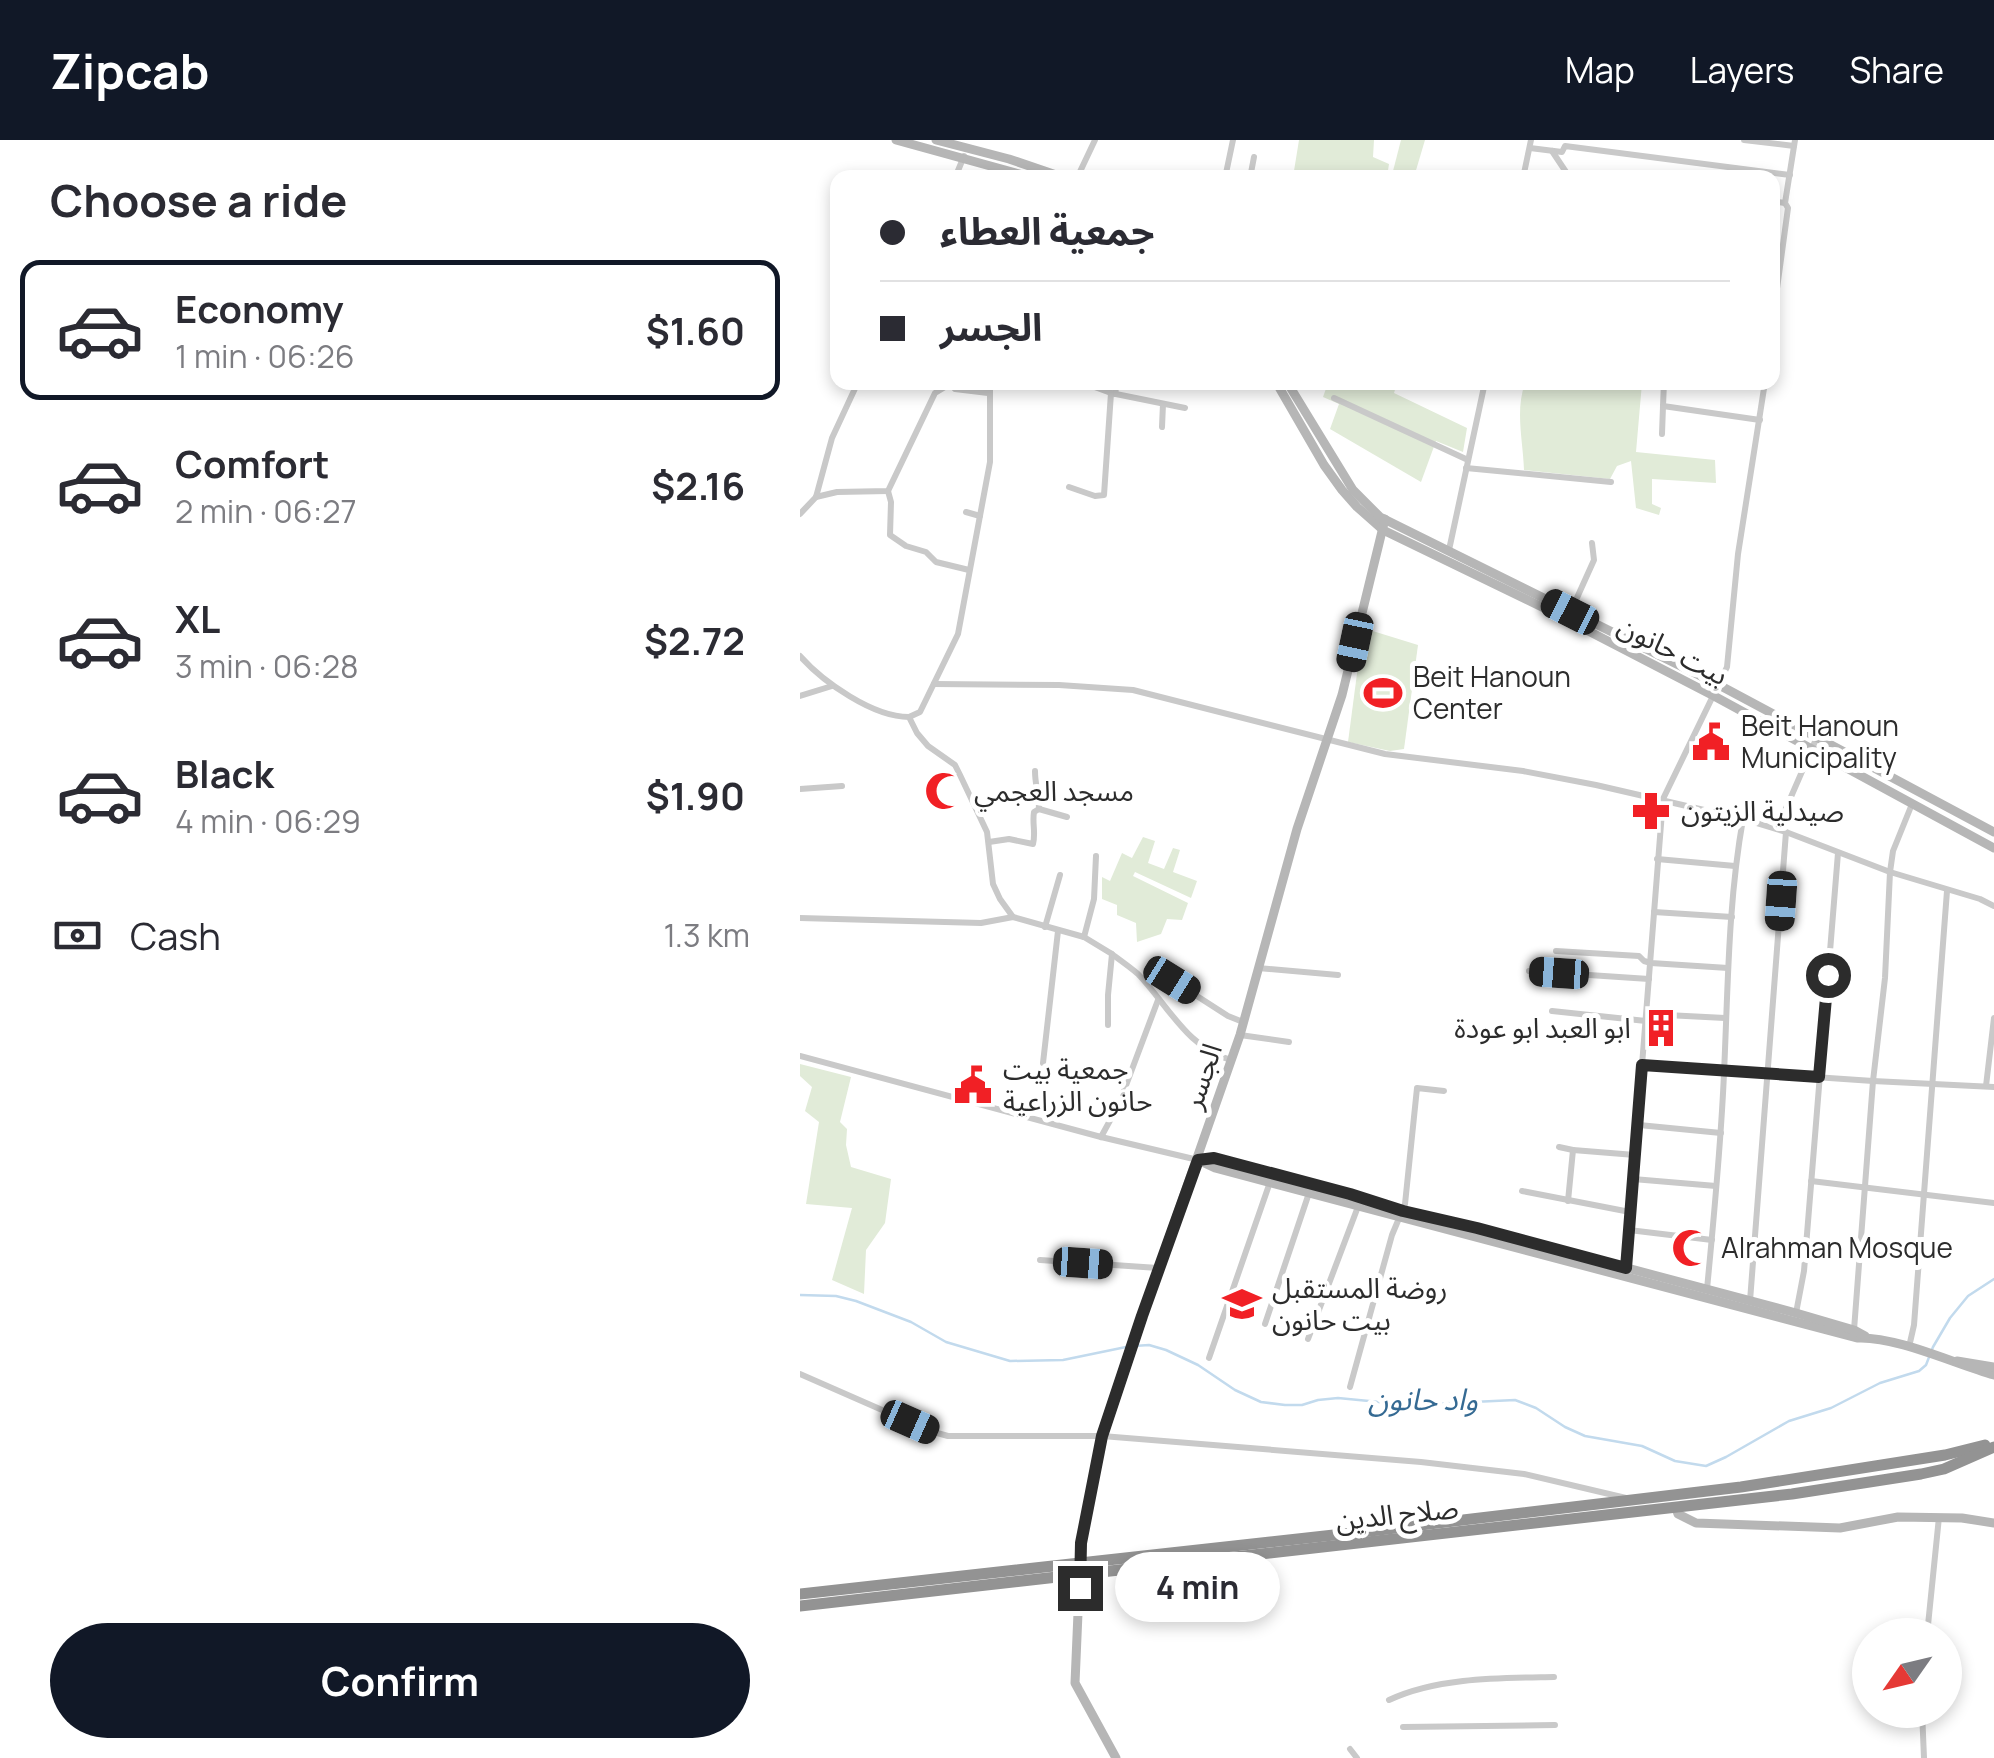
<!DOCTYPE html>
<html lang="en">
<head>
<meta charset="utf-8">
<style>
  body { margin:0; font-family:Manrope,"Noto Sans Arabic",sans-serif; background:#f2f2f3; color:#2b2b33; height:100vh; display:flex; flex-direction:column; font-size:38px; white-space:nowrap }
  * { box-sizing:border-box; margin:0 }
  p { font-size:32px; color:#7c7c81 }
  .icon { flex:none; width:55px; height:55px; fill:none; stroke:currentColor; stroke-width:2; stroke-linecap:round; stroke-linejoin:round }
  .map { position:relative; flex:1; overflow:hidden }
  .side { display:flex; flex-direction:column; background:#fff; width:800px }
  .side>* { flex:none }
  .hud { position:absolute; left:30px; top:30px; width:950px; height:220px; border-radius:20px; box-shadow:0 5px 15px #0003; display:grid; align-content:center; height:220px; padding:0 50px; background:#fff }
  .needle { width:65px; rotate:236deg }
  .buttons { position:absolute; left:1052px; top:1478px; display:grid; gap:20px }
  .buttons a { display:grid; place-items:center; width:110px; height:110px; border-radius:50%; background:#fff; box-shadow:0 5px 15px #0003; font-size:50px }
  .end { position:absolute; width:45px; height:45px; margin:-22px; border:12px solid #2c2c2c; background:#fff; box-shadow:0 0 0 5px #fff }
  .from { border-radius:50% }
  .bubble { position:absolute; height:70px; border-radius:35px; background:#fff; box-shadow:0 5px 15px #0003; font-size:32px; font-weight:700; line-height:70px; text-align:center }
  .car { position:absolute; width:30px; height:60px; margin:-30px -15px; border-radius:12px; box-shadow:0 0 8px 2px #0007; background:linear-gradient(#222 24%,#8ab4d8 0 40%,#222 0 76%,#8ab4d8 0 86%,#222 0) }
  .hud b { display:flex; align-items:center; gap:35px; height:95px; font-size:38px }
  .hud b+b { border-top:2px solid #e1e1e2 }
  .hud i { width:25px; height:25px; background:#2b2b33 }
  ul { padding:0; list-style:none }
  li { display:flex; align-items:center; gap:30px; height:140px; margin:0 20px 15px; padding:0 30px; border:5px solid transparent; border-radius:20px }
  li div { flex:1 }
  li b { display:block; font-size:38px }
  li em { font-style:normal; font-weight:700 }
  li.active { border-color:#111827 }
  li>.icon { width:90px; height:90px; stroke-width:1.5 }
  h2 { padding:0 50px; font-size:45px; line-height:120px }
  .pay { display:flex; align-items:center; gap:25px; height:110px; padding:0 50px; font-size:38px }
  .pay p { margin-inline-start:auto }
  .button { display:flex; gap:20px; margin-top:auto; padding:20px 50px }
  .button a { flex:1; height:115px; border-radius:60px; background:#111827; color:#fff; font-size:40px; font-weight:700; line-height:115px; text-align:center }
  header { display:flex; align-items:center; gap:60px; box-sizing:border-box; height:140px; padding:0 50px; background:#111827; color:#fff }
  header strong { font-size:48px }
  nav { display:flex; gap:55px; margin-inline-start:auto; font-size:35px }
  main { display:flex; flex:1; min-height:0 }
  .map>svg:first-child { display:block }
</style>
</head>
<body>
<header>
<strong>Zipcab</strong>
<nav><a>Map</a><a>Layers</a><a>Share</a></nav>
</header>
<main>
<section class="side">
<h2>Choose a ride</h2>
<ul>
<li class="active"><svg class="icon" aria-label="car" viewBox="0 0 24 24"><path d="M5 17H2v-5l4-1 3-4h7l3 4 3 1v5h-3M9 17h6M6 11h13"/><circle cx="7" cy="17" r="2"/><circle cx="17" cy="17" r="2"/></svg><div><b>Economy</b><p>1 min · 06:26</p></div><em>$1.60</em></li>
<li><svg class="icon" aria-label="car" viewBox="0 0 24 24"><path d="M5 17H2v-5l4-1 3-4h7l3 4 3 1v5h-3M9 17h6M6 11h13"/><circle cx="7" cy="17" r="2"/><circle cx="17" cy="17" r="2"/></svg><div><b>Comfort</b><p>2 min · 06:27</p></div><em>$2.16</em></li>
<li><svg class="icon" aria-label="car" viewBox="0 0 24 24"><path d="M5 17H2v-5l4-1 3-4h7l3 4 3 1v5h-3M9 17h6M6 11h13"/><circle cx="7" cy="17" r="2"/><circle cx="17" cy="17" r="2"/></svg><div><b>XL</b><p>3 min · 06:28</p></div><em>$2.72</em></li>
<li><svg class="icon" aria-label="car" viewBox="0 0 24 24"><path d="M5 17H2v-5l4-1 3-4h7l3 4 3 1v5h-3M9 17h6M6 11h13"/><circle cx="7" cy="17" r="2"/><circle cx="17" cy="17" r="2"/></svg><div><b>Black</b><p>4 min · 06:29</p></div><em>$1.90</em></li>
</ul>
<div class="pay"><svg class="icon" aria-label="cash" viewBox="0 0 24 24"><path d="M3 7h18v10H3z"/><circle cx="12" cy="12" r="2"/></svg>Cash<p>1.3 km</p></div>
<div class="button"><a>Confirm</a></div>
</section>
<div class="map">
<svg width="1194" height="1618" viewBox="0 0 1194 1618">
  <rect width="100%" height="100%" fill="#fff"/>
  <g fill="#e1ebd8">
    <path d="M499,0H574L573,17L589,24L587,37H493Z"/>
    <path d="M601,0H625L614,37L593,31Z"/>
    <path d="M528,243H597L594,253L667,288L663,312L636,301L621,342L530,289L539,264L523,257Z"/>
    <path d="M725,243H842L836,312L915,320L916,343L852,339V364L861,368L859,375L836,368L831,321L817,326L810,339L724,330C723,300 715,271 725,243Z"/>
    <path d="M563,488L618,505L604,609L590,611L548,602Z"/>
    <path d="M343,697L355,701L348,723L364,729L373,708L380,710L373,732L397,741L391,758L335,732L333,736L388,763L382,780L367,779L361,794L337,802L336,783L317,775V765L302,759V737L310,741L322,713L332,718Z"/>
    <path d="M0,924L51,937L40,982L47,989L46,1005L51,1027L91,1039L85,1083L66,1110L64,1154L32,1140L52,1068L6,1064L19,982L5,971L12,947L0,936Z"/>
  </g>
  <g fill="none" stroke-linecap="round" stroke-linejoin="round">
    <g stroke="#c2daed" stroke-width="2.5">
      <path d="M0,1155L36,1156L56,1161L111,1182L146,1202L210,1221L263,1220L326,1207"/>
      <path d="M334,1206L349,1205L366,1210L398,1225L435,1250L461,1262L485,1265H502L518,1260L538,1258L610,1265L715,1260L736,1268L765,1287L785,1296L842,1306L875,1321L906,1326L926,1317L989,1281L1031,1268L1080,1243L1119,1231L1126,1225L1133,1207L1150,1178L1168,1156L1194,1139"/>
    </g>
    <g stroke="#c9c9c9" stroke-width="6">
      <path d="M944,0L994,6"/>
      <path d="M730,8L762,12L765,6L990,35"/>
      <path d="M752,11L770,38"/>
      <path d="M155,38L164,16"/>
      <path d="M277,38L295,0"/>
      <path d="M425,38L433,0"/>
      <path d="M450,38L454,17"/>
      <path d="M723,38L731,0"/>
      <path d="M972,61L985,63"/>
      <path d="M972,185L988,68L985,63L995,0"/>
      <path d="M149,242L155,249L188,253"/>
      <path d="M281,242L311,253L385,268"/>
      <path d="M315,254L317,242"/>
      <path d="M534,258L668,320"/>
      <path d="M863,266L864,242"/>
      <path d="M362,287L363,264"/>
      <path d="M862,294L863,266L960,280"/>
      <path d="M666,328L811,342"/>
      <path d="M269,347L295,356L304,355L311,253"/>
      <path d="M88,351L91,362L90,395L106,406L126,412L136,422L169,430"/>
      <path d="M16,357L37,352L88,351L135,253L150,244"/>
      <path d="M166,372L180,376"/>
      <path d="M0,374L16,357L32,298L58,242"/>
      <path d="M649,410L685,242"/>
      <path d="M771,471L794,420L792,403"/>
      <path d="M0,516C23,542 73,577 109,577L117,593L128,606L155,625L160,635L187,692L193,744L200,759L213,777L284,797L312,814L308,855V885"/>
      <path d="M134,544L259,545L333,550L585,614L723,631L796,645L943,679L986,692L1090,732L1180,759L1194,766"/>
      <path d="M0,556L32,546"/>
      <path d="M109,577L120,572L158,494L190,322V242"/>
      <path d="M235,631C235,645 239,655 239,669"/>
      <path d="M0,649L42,646"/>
      <path d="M977,689L1017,597"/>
      <path d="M189,702L209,699L233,704C236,692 232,684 234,672L239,669L267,677"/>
      <path d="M857,719L935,726"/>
      <path d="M854,772L932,777"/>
      <path d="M0,778L181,783L213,777"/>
      <path d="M245,787L260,735"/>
      <path d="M284,797L294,759L296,716"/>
      <path d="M756,811L839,816L844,821L851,823L928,828"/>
      <path d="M312,814C321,821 330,827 338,834C367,864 388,909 431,920"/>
      <path d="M458,828L538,835"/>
      <path d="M729,831L849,839"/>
      <path d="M372,840L428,876L443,882"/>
      <path d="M752,871L846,881"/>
      <path d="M847,874L925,878"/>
      <path d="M440,895L489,902"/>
      <path d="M0,916L301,997L398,1020L414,1019L550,1054L603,1071L677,1088"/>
      <path d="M243,923L258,791"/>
      <path d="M842,925L1073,941L1194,947"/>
      <path d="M1186,946L1194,878"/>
      <path d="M839,985L921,993"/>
      <path d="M301,997L319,964L358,860"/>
      <path d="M759,1007L773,1010"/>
      <path d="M833,1039L916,1046"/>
      <path d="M1011,1041L1194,1063"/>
      <path d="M722,1051L830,1072"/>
      <path d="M768,1061L773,1010L835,1015"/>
      <path d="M829,1090L912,1100"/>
      <path d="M240,1120L358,1128"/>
      <path d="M826,1128L863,659L927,527L938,414L965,242"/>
      <path d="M907,1149C914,1077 921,1005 924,933C928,848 928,763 943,679"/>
      <path d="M950,1161L986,692"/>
      <path d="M996,1173L1004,1131L1038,713"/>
      <path d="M465,1184L509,1053"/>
      <path d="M1054,1190L1073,941L1085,838L1090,732L1093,711L1112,664"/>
      <path d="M508,1199L559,1064"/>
      <path d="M1109,1207L1114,1185L1147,751"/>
      <path d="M409,1218L469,1045L473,1041"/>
      <path d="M0,1234L130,1291L148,1296H302L621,1322L724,1334L826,1358"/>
      <path d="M550,1247L592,1095L605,1064L617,948L644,951"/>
      <path d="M1127,1495L1139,1377"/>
      <path d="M589,1560C638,1537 701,1538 754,1537"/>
      <path d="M1122,1570L1124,1618"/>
      <path d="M603,1587L755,1585"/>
      <path d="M550,1609L557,1618"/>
    </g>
    <g stroke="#b6b6b6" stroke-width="9">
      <path d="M96,0L234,38"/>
      <path d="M136,0L209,19L265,38"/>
      <path d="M476,242L524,325L542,350L557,367L583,390L746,469L914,556L1194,708"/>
      <path d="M487,242L553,350L580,377L919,545L1194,692"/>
      <path d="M398,1020L415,1028L1057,1198C1096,1196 1155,1224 1194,1235"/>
      <path d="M677,1088L996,1173L1054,1190L1065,1196"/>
      <path d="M1157,1221L1194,1227"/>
      <path d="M876,1368L878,1374L896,1383L1040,1388L1098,1377L1162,1378L1194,1383"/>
      <path d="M316,1618L275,1543L281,1403L302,1296L327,1218L440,895L497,689L542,555L585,379"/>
    </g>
    <g stroke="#939393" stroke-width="11">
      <path d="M0,1454L570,1391L941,1347L1145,1315L1185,1305"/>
      <path d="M0,1466L992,1354L1121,1334L1144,1329L1194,1307"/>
    </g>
  </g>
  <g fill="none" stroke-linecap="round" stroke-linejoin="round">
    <path stroke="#2c2c2c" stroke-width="12" d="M280,1448L281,1403L302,1296L342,1176L398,1020L414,1018L550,1054L603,1071L677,1088L826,1128L842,925L1019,937L1028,835"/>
  </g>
  <defs>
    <g id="stadium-bare" transform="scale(3)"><path d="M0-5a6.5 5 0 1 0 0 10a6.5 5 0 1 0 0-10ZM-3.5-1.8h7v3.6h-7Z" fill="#f12025" stroke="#fff" stroke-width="2.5" paint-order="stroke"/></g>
    <g id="civic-bare" transform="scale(3)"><path d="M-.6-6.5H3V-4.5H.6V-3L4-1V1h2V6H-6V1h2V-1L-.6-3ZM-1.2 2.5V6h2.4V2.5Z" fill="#f12025" stroke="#fff" stroke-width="2.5" paint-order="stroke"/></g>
    <g id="mosque-bare" transform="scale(3)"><path d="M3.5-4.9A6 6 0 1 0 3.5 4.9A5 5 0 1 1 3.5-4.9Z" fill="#f12025" stroke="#fff" stroke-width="2.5" paint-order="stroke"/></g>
    <g id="pharmacy-bare" transform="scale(3)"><path d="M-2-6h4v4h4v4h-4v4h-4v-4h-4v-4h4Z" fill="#f12025" stroke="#fff" stroke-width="2.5" paint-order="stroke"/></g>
    <g id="building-bare" transform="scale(3)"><path d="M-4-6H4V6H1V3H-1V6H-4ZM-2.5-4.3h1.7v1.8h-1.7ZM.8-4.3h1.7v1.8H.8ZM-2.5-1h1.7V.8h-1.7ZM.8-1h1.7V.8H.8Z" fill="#f12025" stroke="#fff" stroke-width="2.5" paint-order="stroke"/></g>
    <g id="school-bare" transform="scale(3)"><path d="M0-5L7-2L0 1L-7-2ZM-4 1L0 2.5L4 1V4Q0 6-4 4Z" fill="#f12025" stroke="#fff" stroke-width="2.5" paint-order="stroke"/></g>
  </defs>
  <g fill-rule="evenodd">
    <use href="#stadium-bare" x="583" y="553"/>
    <use href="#civic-bare" x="911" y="602"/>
    <use href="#mosque-bare" x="144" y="651"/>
    <use href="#pharmacy-bare" x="851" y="671"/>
    <use href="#building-bare" x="861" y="888"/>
    <use href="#civic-bare" x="173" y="945"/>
    <use href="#mosque-bare" x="891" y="1108"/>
    <use href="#school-bare" x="442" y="1164"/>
  </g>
  <g text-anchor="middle" stroke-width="10" stroke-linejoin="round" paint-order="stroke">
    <g font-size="28" fill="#2c2c2c" stroke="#fff">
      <text transform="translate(873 510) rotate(27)" y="10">بيت حانون</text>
      <text transform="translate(402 936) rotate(-71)" y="10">الجسر</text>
      <text transform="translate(597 1374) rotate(-6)" y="10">صلاح الدين</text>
    </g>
    <g font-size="28" fill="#2c2c2c" stroke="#fff" text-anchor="start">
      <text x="613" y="547">Beit Hanoun<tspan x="613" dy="32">Center</tspan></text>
      <text x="941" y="596">Beit Hanoun<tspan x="941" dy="32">Municipality</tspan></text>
      <text x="174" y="661">مسجد العجمي</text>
      <text x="881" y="681">صيدلية الزيتون</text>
      <text x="831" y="898" text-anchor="end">ابو العبد ابو عودة</text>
      <text x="203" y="939">جمعية بيت<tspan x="203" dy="32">حانون الزراعية</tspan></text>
      <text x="921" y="1118">Alrahman Mosque</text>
      <text x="472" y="1158">روضة المستقبل<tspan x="472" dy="32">بيت حانون</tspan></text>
    </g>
    <g font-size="30" font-style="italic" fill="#356a93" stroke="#fff">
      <text x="623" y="1270">واد حانون</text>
    </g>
  </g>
</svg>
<div class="buttons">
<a><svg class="needle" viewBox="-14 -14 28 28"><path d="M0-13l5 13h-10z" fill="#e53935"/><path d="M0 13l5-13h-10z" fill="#7c7c81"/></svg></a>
</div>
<i class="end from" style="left:1028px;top:835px"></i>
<i class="end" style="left:280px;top:1448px"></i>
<div class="bubble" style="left:315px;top:1412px;width:165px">4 min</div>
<i class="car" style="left:770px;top:472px;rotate:297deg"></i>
<i class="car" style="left:555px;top:502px;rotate:192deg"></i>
<i class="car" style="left:981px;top:761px;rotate:184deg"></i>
<i class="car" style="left:759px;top:833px;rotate:274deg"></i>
<i class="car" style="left:372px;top:840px;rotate:122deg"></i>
<i class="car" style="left:283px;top:1123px;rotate:94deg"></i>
<i class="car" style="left:110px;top:1282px;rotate:114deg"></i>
<div class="hud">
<b><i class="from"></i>جمعية العطاء</b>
<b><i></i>الجسر</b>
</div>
</div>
</main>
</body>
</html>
